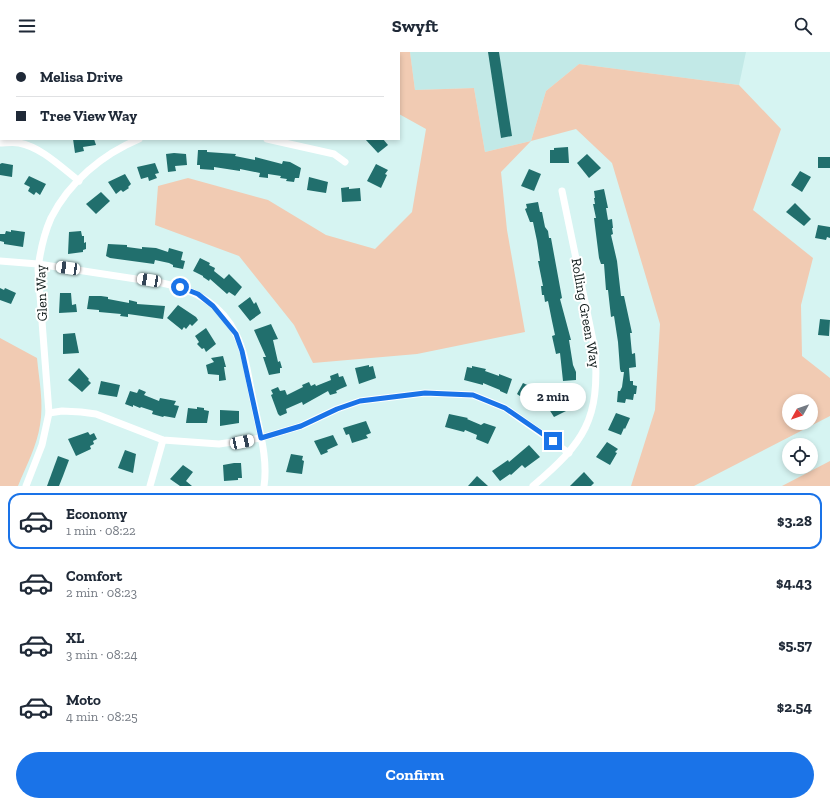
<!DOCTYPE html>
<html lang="en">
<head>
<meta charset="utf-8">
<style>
  body { margin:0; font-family:"Zilla Slab",serif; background:#f2f2f3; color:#1f2937; height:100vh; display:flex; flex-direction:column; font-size:15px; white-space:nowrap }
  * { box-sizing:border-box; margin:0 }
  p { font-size:13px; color:#747a83 }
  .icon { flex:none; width:22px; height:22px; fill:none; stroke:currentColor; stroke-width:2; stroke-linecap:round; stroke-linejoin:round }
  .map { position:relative; height:434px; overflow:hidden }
  .side { display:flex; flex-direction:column; background:#fff; flex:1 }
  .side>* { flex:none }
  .hud { position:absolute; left:0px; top:0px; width:400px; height:88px; box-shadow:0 2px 6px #0003; display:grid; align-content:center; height:88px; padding:0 16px; background:#fff }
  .needle { width:26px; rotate:230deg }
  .controls { position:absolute; left:782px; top:342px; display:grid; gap:8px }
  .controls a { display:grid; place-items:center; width:36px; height:36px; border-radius:50%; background:#fff; box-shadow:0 2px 6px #0003; font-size:20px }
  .end { position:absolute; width:18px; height:18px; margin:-9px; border:5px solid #1a73e8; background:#fff; box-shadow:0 0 0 2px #fff }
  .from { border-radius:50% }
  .bubble { position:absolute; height:28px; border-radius:14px; background:#fff; box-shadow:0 2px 6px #0003; font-size:13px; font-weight:700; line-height:28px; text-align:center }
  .car { position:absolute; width:12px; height:24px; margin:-12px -6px; border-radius:5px; box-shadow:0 0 3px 1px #0007; background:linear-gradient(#fff 24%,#345 0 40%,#fff 0 76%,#345 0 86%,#fff 0) }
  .hud b { display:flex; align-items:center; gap:14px; height:38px; font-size:15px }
  .hud b+b { border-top:1px solid #e0e1e3 }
  .hud i { width:10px; height:10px; background:#1f2937 }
  ul { padding:7px 0 0; list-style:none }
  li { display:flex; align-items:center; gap:12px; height:56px; margin:0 8px 6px; padding:0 8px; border:2px solid transparent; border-radius:12px }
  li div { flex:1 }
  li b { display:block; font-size:15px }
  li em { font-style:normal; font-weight:700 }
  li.current { border-color:#1a73e8 }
  li>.icon { width:36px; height:36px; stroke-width:1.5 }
  .cta { display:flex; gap:8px; margin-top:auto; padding:8px 16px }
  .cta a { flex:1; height:46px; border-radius:24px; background:#1a73e8; color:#fff; font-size:16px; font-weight:700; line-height:46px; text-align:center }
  header { display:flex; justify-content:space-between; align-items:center; height:52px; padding:0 16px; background:#fff; font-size:18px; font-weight:700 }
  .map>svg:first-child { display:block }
</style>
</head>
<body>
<header><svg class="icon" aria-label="menu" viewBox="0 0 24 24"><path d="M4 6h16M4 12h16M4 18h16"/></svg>Swyft<svg class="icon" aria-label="search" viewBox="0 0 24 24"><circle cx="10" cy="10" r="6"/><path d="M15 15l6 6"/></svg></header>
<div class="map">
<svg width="830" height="434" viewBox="0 0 830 434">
  <rect width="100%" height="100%" fill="#d6f4f2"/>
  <path fill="#c2e9e7" d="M407,0H746L739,33L579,12L546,39L531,89L485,100L474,36L415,38L410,0Z"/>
  <g fill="#f1cbb3" fill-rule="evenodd">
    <path d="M116,0H410L415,38L474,36L485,100L531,89L546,39L579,12L739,33L781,77L753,158L813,206L801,253L802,304L830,326V364L694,434H631L655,358L660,272L612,111L576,77L531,89L501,120L507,178L525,280L417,302L313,311L294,273L239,204L155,173L158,134L188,126L268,148L326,183L375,197L412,160L426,77L399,62V1H115ZM789,349H811V371H789Z"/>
    <path d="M0,286L37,306C39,328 44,351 40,373C37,394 26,414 18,434H0Z"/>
    <path d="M830,409V434H782Z"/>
  </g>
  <g fill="#216f6d">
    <path d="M488,0H499L512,84L501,86Z"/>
    <path d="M73,87H94L96,93L83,95L84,99L75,101Z"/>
    <path d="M365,87H383L388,93L378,101Z"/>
    <path d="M568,95L569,111H550V98H554V96Z"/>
    <path d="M198,98H207V100L236,102L235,104L255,108V105L282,112L283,109L290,110L301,116L299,126H295L294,130L286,129L287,127L280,126L281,124L268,122V126L259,125L260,121L240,117V119L214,115V118L200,117V113H197Z"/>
    <path d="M174,101L186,102L187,113L175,114L176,119L168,120L166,102Z"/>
    <path d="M587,102L601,116L589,126L577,111Z"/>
    <rect x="818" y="105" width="12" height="11"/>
    <path d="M2,111L13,113L12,125L0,123V112Z"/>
    <path d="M155,111L159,121L155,122L157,126L149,129L148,125L141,127L137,115Z"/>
    <path d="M376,112L388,118L385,122L387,123L381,136L367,129Z"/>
    <path d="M529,117L541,122L534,139L521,134Z"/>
    <path d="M800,119L811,125L802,140L791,133Z"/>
    <path d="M125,122L131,132L128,135L129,136L123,140L121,138L116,142L108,130Z"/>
    <path d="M29,124L46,132L40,143L36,140L34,143L28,139L30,135L24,132Z"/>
    <path d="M309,125L328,130L326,141L307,138Z"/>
    <path d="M349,135V137L360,136L361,149L342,150L341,136Z"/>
    <path d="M604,137L608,156H606L608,168L612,167L613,176H612L613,182L611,183L617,209L621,244H624L632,281H630L632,302L635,301L636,315L629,316L630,329H633V333L637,334L636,342H634L633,348L626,347L625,351L617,350L618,339H620L622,335L624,320H621L620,317L618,290L614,264L611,265L608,238H606L604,212H601L599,206L594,166H596L593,152H595L594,146H595L594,139Z"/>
    <path d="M101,140L110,149L96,162L86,152Z"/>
    <path d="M538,150L540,160H542L545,175L548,179L549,186H551L562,246L560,247L571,288H569L573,313L576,320V328L563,329L560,301L556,302L552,284L555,283L552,269L548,249L545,250L544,243H542L541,234H543L538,209H540L537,189L533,170H530L525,157L527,156L526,152Z"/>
    <path d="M795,151L811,167L804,174L786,160Z"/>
    <path d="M818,173L830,175V186L827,185L826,188L815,186Z"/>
    <path d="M11,178L25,180L23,195L4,192V190L0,189V182H5L6,179L11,180Z"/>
    <path d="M81,179L82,184H84V191L86,190V197L83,198V200L68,202L69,180Z"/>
    <path d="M108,192L127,193V195L142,197V195L156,196L168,200L169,196L183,200L181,208L185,209L183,217L173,215V213L169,211L155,208L154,212L110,206L106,204Z"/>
    <path d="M200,206L210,211L209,213L215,216L214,219L224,227L229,222L242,235L235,244L229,240L227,242L210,227L209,229L203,225V224L193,219Z"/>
    <path d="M0,236L4,238L5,236L16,241L11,252L0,248Z"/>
    <path d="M60,241H71L72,253L76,252L77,260L59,261Z"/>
    <path d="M89,244H101L108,245V247L129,251V248L137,250V252L165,254L163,267L128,262V265L120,264L121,262L99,260V258L87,257Z"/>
    <path d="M250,245L254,252L256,250L261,261L250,269L238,254Z"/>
    <path d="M178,253L196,265L198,268L192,274L190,272L186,277L184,275L182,278L167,266Z"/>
    <path d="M820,267L830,268L829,284L818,283Z"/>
    <path d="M271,272L278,287L273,288L278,310L280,309L282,316H280V321L269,323L263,305H266L254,278Z"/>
    <path d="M206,276L216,292L206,300L204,296L202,297L197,292L199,290L195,284Z"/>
    <path d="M75,281L79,301L63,302V282Z"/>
    <path d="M223,304L226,315H224L226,328L219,329V323L208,322L206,313L214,310L211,306Z"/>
    <path d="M369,313V315L373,314L376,326L359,332L355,316Z"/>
    <path d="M472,314L486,317L485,319L499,324V322L512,327L507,342L500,339V338L483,331V333L464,328L467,315L472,316Z"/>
    <path d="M79,316L89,327L88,328L91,331L82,340L68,328Z"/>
    <path d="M338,321L339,325L343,324L347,334L340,337L336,339L337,341L330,343L328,339L303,353L302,350L286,357L287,361L280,364L278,362L271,343L273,342L271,338L278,335L280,339L285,338L287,343L303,335L302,333L309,330L311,334L315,332L316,334L331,328L330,324Z"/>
    <path d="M101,329L120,333L117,345L98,342Z"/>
    <path d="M523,331L540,339L533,353L517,342Z"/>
    <path d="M139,337L146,340L144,343L159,349L160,346L176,349L174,353L179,354L175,366L164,364L163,365L152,362L153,359L141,355L140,356L133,353V355L125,352L130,339L137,341Z"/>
    <path d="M563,341L568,349L571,347L576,354L554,365L547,354L551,352L549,349Z"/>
    <path d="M197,355L204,356V358L209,359L207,371H186L188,356L197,357Z"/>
    <path d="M220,358L239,359V371L220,374Z"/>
    <path d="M616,361L630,366L625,377L624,376L621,383L608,378Z"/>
    <path d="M449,362L468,366L467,367L481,373L484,371L496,375L488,392L476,387L477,383L465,378L464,380L445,375Z"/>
    <path d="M366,369L371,381L366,383L368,386L352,391L349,382L346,383L343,376Z"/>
    <path d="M88,380L90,383L94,381L97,387L93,389L94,392L90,394L91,397L76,404L68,387Z"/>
    <path d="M333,383L338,393L327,398L328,400L321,403L314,389Z"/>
    <path d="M607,390L618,397L615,400L617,401L610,413L596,405Z"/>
    <path d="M529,393L540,405L525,416L522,413L511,423L510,422L500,429L492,419L508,408L509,410Z"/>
    <path d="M125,398L136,402L133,421L118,416Z"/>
    <path d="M291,402L303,404L302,408L304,409L302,422L286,420Z"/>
    <path d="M58,404L69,408L63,424L59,434H47Z"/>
    <path d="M234,411H241L242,426H238V428L224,429L223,413Z"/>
    <path d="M183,413L193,420L186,429L192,434H180L170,427Z"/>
    <path d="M584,420L594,431L591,434H570Z"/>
    <path d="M477,424L488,434H468Z"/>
  </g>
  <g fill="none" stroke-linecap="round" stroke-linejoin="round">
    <g stroke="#fff" stroke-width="7">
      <path d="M267,87L334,102L345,110"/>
      <path d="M0,91C6,91 13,90 19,91C41,95 61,115 79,129"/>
      <path d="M0,209L38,212L162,231C193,237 221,251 236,282C247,304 249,332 255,356C260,381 268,408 264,434"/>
      <path d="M49,361L62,359L81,360L96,362L163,388L219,392L261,386L301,374L337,357L360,349L425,341L473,343L505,356L569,401"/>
      <path d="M26,434L42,393L49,361L38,217C40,200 44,182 51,166C69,130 103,102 139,87"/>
      <path d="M150,434L163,388"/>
      <path d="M533,434C585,390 600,367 595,298L562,139"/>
    </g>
  </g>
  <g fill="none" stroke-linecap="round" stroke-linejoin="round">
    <path stroke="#1a73e8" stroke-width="5" d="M180,235L198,242L213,254L236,282L242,299L261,386L301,374L337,357L360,349L425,341L473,343L505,356L553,389"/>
  </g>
  <g text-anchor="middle" stroke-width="4" stroke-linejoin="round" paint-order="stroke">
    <g font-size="14" fill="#101b1a" stroke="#fff">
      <text transform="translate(41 241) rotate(-92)" y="5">Glen Way</text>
      <text transform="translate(586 261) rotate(80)" y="5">Rolling Green Way</text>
    </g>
  </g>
</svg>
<div class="controls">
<a><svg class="needle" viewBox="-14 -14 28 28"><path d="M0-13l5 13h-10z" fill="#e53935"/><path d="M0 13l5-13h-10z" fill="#747a83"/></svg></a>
<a><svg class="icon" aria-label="locate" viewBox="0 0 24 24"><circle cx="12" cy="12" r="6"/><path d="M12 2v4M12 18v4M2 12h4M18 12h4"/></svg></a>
</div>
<i class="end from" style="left:180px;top:235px"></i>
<i class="end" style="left:553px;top:389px"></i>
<div class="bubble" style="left:520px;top:331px;width:66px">2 min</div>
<i class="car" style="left:68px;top:216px;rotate:278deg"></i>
<i class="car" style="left:149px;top:228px;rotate:279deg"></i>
<i class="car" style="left:242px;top:390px;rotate:78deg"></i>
<div class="hud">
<b><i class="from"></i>Melisa Drive</b>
<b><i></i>Tree View Way</b>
</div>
</div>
<section class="side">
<ul>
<li class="current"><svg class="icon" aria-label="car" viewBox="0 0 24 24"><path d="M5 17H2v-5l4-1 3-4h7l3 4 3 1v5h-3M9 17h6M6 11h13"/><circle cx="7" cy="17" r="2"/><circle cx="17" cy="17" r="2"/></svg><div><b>Economy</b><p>1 min · 08:22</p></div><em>$3.28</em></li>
<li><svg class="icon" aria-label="car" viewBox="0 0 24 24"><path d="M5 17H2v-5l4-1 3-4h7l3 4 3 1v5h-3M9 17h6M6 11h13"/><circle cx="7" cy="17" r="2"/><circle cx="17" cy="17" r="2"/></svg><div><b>Comfort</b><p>2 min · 08:23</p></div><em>$4.43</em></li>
<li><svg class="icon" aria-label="car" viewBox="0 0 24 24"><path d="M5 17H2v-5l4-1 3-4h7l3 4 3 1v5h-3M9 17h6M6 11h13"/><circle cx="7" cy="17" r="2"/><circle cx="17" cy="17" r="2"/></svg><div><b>XL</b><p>3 min · 08:24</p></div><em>$5.57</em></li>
<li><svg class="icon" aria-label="car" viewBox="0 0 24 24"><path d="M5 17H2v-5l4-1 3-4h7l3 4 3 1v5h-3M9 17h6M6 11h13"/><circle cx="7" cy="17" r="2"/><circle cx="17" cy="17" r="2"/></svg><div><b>Moto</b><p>4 min · 08:25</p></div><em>$2.54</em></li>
</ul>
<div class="cta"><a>Confirm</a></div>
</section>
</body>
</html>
